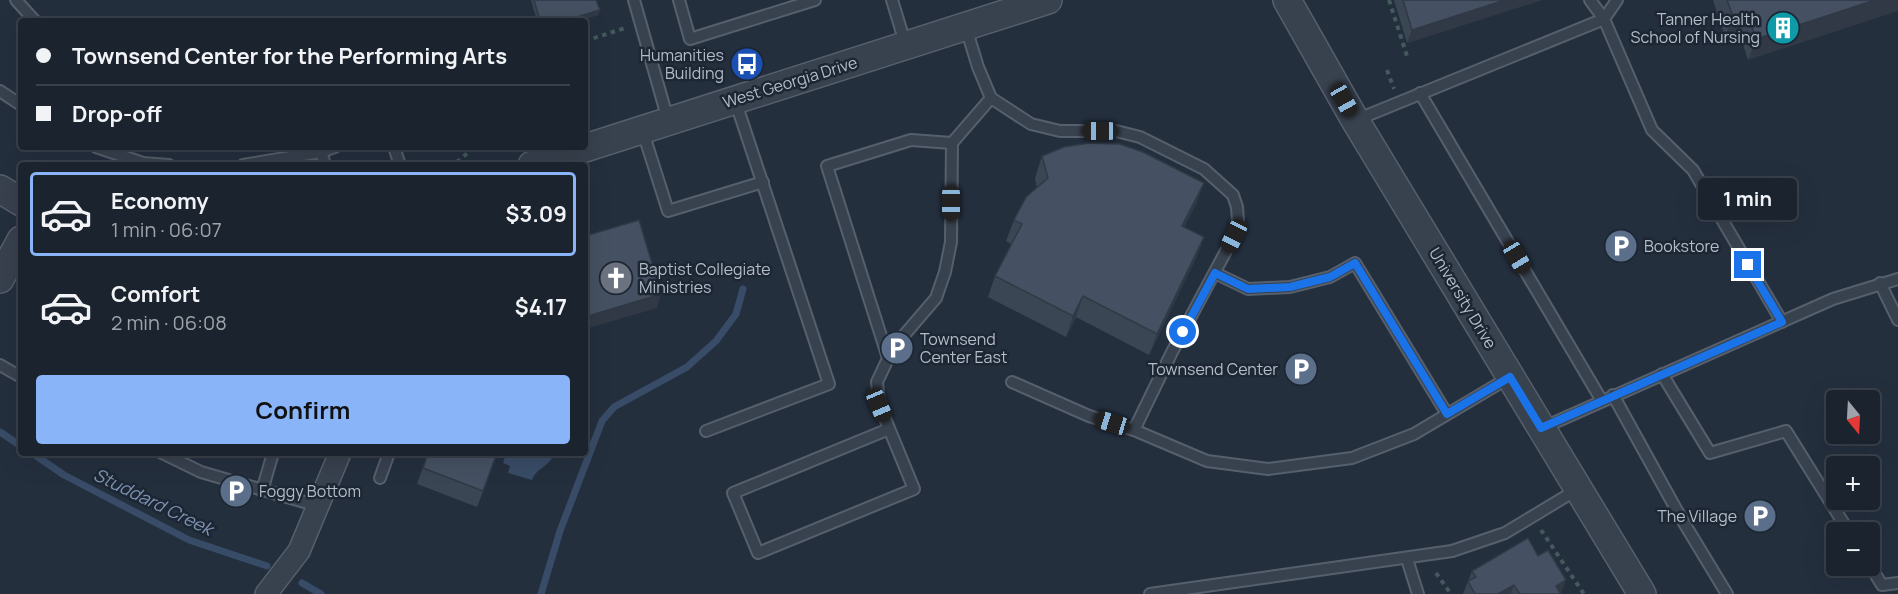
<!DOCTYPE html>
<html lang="en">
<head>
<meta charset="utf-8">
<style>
  body { margin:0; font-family:Manrope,sans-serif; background:#242b36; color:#f1f3f6; height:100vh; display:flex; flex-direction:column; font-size:22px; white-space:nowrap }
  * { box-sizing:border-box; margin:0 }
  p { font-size:20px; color:#a0a4aa }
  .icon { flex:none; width:33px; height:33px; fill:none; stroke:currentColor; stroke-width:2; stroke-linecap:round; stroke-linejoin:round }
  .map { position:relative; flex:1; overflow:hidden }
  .details { position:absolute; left:18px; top:162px; width:570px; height:294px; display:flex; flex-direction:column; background:#1b232e; border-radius:6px; box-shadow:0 6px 24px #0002,0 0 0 2px #39404a }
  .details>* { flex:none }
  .guide { position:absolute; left:18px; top:18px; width:570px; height:132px; border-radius:6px; box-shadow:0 6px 24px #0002,0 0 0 2px #39404a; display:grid; align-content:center; height:132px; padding:0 18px; background:#1b232e }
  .needle { width:39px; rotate:162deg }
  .tools { position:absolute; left:1826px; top:390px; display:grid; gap:12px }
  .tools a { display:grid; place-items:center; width:54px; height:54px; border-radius:6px; background:#1b232e; box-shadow:0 6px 24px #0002,0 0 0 2px #39404a; font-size:30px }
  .end { position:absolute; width:27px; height:27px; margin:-14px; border:8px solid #1a73e8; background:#fff; box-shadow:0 0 0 3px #fff }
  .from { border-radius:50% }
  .bubble { position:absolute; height:42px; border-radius:6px; background:#1b232e; box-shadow:0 6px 24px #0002,0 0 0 2px #39404a; font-size:20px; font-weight:700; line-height:42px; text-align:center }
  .car { position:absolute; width:18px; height:36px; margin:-18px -9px; border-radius:8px; box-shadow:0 0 4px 2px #0007; background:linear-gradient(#222 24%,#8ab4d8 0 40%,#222 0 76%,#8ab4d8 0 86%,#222 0) }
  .guide b { display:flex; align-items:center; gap:21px; height:57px; font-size:22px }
  .guide b+b { border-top:2px solid #39404a }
  .guide i { width:15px; height:15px; background:#f1f3f6 }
  ul { padding:10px 0 0; list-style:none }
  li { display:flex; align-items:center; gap:18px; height:84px; margin:0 12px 9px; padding:0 6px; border:3px solid transparent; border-radius:6px }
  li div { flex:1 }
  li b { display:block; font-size:22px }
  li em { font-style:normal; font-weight:700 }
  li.selected { border-color:#8ab4f8 }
  li>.icon { width:54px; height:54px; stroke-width:1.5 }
  .button { display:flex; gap:12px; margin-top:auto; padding:12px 18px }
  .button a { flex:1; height:69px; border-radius:6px; background:#8ab4f8; color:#111; font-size:24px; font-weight:700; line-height:69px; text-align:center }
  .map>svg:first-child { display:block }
</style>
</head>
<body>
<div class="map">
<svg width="1898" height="594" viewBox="0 0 1898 594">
  <rect width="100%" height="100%" fill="#242f3e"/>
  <path fill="#394c67" d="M506,453H554C550,467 537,467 532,480L508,473L510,466L503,463Z"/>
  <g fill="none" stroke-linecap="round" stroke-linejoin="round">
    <g stroke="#394c67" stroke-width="7">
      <path d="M0,432L21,446"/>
      <path d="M32,453L64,475L189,540L267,566"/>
      <path d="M302,583L321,594"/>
      <path d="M541,594L560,531L602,421L614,407L687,367L716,341L736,314L743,289"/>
    </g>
    <g stroke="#565f6c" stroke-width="14">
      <g id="service">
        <path d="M16,0L35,21"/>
        <path d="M634,0L668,120"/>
        <path d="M679,0L690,39L815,0"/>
        <path d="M892,0L906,46"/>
        <path d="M1590,0L1604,19L1652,130L1693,170L1782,322"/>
        <path d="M966,28L978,67L991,98L1031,124L1060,131H1116L1140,137L1204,169L1233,195L1237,207L1238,221L1234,236L1172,352L1134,430L1207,461L1268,469L1352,458L1414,434L1510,377"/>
        <path d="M0,91L21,105"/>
        <path d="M1420,93L1602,401"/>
        <path d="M1356,120L1604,19L1617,0"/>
        <path d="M642,129L668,211L763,182"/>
        <path d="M96,147L143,163L169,165"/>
        <path d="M320,147L325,165"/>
        <path d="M394,147L400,165"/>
        <path d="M243,165L321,152L335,147"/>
        <path d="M1215,273L1248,289L1290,287L1330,277L1355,263L1447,414"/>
        <path d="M1880,283L1898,320"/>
        <path d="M888,358L827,166L911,140L952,143"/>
        <path d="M0,365L21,377"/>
        <path d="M1662,374L1710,453L1786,431L1849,532"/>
        <path d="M1012,382L1089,416L1134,430"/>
        <path d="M1613,395L1681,518L1727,594"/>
        <path d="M1542,428L1833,299L1898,279"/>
        <path d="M889,429L733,493L758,553L914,489L879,404L877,382L893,348L936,298L945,272L951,242L952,143L991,98"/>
        <path d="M706,431L829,384L735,100"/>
        <path d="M162,453L201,472L318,506"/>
        <path d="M380,478L389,453"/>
        <path d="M262,491L273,453"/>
        <path d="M1407,559L1418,594"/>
        <path d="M1869,564L1882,585L1898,583"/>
        <path d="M1150,594L1452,551L1505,533L1578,489"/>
      </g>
    </g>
    <g stroke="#565f6c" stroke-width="24">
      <path id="minor" d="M266,594L299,551L340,453"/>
    </g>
    <g stroke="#565f6c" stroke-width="30">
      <g id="tertiary">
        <path d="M1287,0L1355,120L1642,594"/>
        <path d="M532,165L1048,0"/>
        <path d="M0,189L21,202"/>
        <path d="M0,279L21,240"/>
      </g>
    </g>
    <g stroke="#44595c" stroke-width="4" stroke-dasharray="4.5 4.5" stroke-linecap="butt">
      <path d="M1389,0L1407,56"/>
      <path d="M585,41L625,28"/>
      <path d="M1387,70L1394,89"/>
      <path d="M448,165L458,161L475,147"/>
      <path d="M1541,530L1584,594"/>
      <path d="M1436,573L1451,594"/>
    </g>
    <use href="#service" stroke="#38414e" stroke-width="10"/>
    <use href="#minor" stroke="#38414e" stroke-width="21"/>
    <use href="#tertiary" stroke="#38414e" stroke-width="27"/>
  </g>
  <g fill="#3b4654">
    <path d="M531,0H596L600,10L598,15L578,21H537Z"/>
    <path d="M1394,0H1542L1407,43Z"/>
    <path d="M1713,0H1898L1748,60L1739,32L1725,37Z"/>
    <path d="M1042,156L1204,183L1196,204L1184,227L1204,237L1196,258L1149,355L1076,317L1066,337L988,297L995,276L1011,244L1006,241L1014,220L1037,188L1035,178Z"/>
    <path d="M428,453H498L477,507L417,484Z"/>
    <path d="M1472,571L1561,594H1463Z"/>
  </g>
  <g fill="#303945">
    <path d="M1505,0H1542L1407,43L1412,30Z"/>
    <path d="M1875,0H1898V11L1748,60L1756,39Z"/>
    <path d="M600,10L598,15L578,21H563Z"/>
    <path d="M1747,11L1739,32L1725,37L1733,16Z"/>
    <path d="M1204,183L1196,204L1174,247L1182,226Z"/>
    <path d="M1204,237L1196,258L1149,355L1157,334Z"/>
    <path d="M661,294L657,308L585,329V317Z"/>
    <path d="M1083,296L1076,317L1066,337L1073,316Z"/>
    <path d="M1566,580L1561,593L1560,594L1556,586Z"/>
    <path d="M1514,585L1511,594H1498Z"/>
  </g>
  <g fill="#455162" stroke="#303945" stroke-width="1.5">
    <path d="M534,0H596L600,10L563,21H540Z"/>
    <path d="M1403,0H1505L1412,30Z"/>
    <path d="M1727,0H1875L1756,39L1747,11L1733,16Z"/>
    <path d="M1089,143L1120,144L1143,152L1204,183L1182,226L1204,237L1157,334L1083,296L1073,316L995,276L1022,224L1014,220L1026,197L1048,178L1042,156L1064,147Z"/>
    <path d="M639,220L661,294L585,317V236Z"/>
    <path d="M428,453H497L483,491L423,468Z"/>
    <path d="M1528,538L1538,556L1548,550L1566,580L1556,586L1561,594H1520L1514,585L1498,594H1475L1468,581L1476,577L1472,571Z"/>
  </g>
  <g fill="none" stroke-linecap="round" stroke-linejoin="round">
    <path stroke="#1a73e8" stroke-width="8" d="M1183,332L1215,273L1248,289L1290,287L1330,277L1355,263L1447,414L1510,377L1541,428L1782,322L1748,265"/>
  </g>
  <defs>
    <g id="building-disc" transform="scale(1.725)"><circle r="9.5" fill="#0f9aa8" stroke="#1d2633"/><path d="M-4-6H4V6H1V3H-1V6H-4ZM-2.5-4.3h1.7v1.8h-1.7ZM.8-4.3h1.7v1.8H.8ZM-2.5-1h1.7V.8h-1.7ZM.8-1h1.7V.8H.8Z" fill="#fff"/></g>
    <g id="bus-disc" transform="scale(1.725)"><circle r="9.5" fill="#1a4fb4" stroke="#1d2633"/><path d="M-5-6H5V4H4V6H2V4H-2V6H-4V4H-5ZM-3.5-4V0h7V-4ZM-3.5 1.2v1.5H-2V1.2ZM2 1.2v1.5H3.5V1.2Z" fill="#fff"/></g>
    <g id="parking-disc" transform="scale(1.725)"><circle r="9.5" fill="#5c6f8a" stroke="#1d2633"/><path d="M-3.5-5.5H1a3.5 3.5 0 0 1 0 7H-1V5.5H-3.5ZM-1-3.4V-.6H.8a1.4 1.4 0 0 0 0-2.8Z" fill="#fff"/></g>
    <g id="church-disc" transform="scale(1.725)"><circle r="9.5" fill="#6b7280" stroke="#1d2633"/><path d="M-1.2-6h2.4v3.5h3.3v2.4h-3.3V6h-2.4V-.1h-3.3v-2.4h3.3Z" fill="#fff"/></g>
  </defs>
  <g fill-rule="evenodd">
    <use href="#building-disc" x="1783" y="28"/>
    <use href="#bus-disc" x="747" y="64"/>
    <use href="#parking-disc" x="1621" y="246"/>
    <use href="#church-disc" x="616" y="278"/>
    <use href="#parking-disc" x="897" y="348"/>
    <use href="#parking-disc" x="1301" y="369"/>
    <use href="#parking-disc" x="236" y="491"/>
    <use href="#parking-disc" x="1760" y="516"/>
  </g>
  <g text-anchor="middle" stroke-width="5" stroke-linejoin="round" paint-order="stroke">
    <g font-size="16" fill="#b4bcc9" stroke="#1d2633" text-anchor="end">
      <text x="1760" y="25">Tanner Health<tspan x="1760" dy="18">School of Nursing</tspan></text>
      <text x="724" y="61">Humanities<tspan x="724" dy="18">Building</tspan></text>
      <text x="1644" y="252" text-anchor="start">Bookstore</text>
      <text x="639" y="275" text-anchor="start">Baptist Collegiate<tspan x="639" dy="18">Ministries</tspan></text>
      <text x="920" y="345" text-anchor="start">Townsend<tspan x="920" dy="18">Center East</tspan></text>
      <text x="1278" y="375">Townsend Center</text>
      <text x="259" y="497" text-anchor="start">Foggy Bottom</text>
      <text x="1737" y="522">The Village</text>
    </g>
    <g font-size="16" fill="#b4bcc9" stroke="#1d2633">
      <text transform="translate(790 82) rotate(-17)" y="6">West Georgia Drive</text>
      <text transform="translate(1463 298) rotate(59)" y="6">University Drive</text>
    </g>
    <g font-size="18" font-style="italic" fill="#7c92b1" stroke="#1d2633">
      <text transform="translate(153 502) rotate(26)" y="6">Studdard Creek</text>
    </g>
  </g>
</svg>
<div class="tools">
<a><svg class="needle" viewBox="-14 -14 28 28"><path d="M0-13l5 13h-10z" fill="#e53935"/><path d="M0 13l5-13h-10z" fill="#a0a4aa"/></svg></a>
<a>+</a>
<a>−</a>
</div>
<i class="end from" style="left:1183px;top:332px"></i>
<i class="end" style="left:1748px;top:265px"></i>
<div class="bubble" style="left:1698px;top:178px;width:99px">1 min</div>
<i class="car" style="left:1344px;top:100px;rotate:151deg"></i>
<i class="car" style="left:1100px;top:131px;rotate:270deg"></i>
<i class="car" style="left:951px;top:203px;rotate:180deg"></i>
<i class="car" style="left:1234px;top:236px;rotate:206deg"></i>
<i class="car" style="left:1517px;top:257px;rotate:149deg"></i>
<i class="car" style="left:879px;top:405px;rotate:157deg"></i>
<i class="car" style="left:1112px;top:423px;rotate:287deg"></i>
<div class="guide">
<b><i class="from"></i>Townsend Center for the Performing Arts</b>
<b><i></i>Drop-off</b>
</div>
<section class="details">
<ul>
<li class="selected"><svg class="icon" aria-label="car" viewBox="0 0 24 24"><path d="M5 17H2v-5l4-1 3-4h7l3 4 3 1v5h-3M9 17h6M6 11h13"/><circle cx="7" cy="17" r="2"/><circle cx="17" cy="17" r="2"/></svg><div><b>Economy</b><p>1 min · 06:07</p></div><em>$3.09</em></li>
<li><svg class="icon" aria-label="car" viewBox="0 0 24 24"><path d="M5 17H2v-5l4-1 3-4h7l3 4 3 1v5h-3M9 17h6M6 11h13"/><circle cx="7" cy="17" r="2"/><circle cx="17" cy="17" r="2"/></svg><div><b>Comfort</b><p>2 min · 06:08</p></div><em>$4.17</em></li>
</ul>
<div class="button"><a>Confirm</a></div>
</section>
</div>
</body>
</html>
